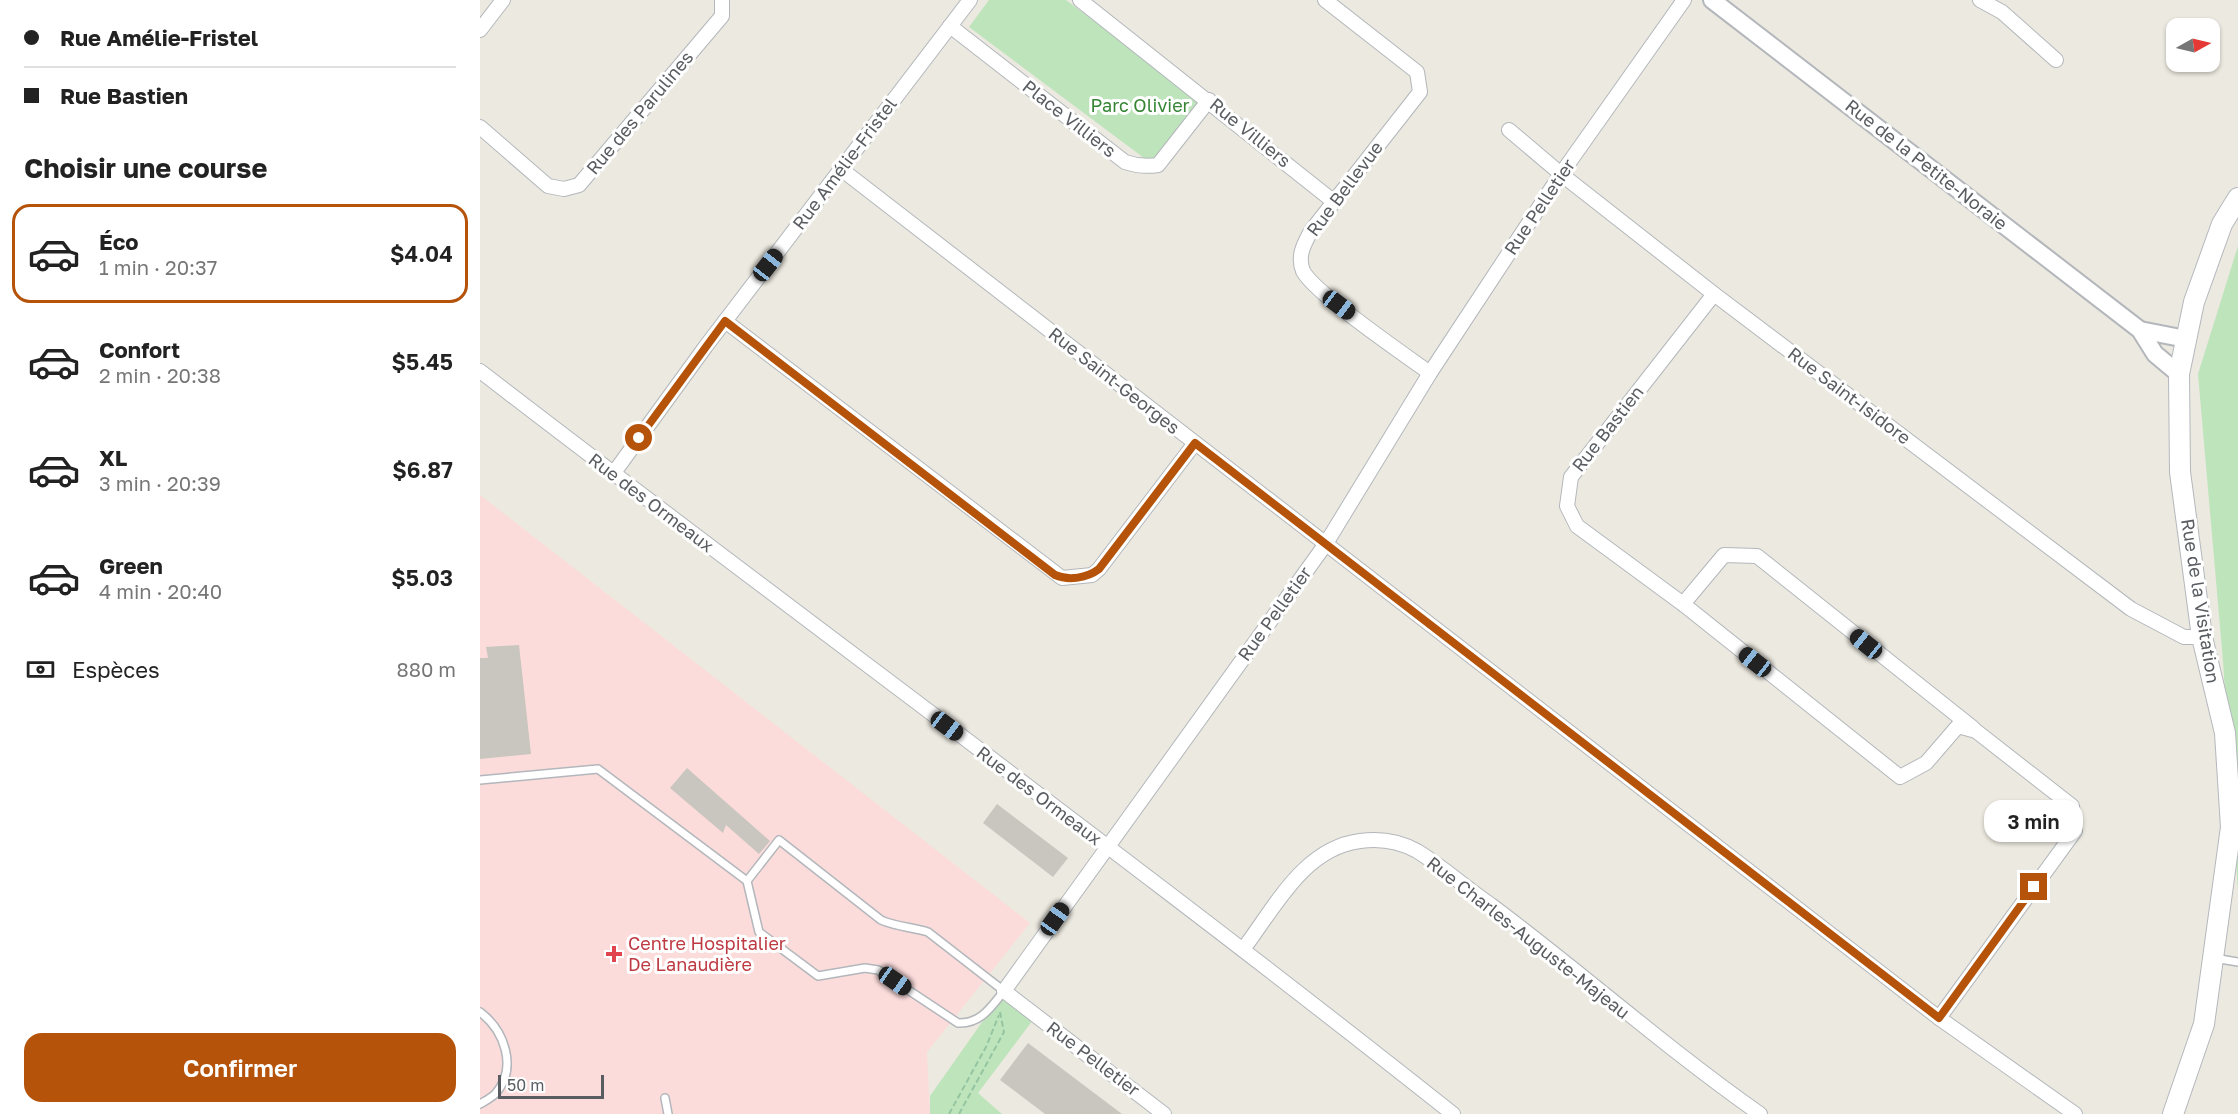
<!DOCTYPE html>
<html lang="fr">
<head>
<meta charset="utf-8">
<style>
  body { margin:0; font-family:"Golos Text",sans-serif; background:#f2f2f2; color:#222; height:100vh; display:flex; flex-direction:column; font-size:22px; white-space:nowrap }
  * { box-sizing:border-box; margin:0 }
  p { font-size:20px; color:#767676 }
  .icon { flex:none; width:33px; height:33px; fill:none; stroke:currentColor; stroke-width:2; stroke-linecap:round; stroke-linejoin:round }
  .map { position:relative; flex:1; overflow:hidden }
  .details { display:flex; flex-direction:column; background:#fff; width:480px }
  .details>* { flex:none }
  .banner { display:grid; align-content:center; height:132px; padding:0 24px; background:#fff }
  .needle { width:39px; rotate:82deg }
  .tools { position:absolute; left:1686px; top:18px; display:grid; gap:12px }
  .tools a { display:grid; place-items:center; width:54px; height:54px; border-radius:12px; background:#fff; box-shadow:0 2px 4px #0004; font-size:30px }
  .scale { position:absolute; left:18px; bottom:15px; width:106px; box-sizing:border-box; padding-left:6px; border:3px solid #595d61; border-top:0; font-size:16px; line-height:21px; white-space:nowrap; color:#595d61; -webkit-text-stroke:4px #fff; paint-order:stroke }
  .end { position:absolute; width:27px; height:27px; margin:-14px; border:8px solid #b45309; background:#fff; box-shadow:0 0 0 3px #fff }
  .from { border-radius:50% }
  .bubble { position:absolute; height:42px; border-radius:18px; background:#fff; box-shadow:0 2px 4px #0004; font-size:20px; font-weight:600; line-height:42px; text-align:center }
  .car { position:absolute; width:18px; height:36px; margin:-18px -9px; border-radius:8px; box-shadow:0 0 4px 2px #0007; background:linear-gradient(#222 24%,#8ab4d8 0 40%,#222 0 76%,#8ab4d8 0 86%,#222 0) }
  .banner b { display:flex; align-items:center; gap:21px; height:57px; font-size:22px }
  .banner b+b { border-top:2px solid #e0e0e0 }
  .banner i { width:15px; height:15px; background:#222 }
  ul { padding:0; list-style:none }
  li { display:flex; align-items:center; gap:18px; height:99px; margin:0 12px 9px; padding:0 12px; border:3px solid transparent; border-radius:18px }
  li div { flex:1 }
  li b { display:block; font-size:22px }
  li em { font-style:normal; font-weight:600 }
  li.current { border-color:#b45309 }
  li>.icon { width:54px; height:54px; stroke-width:1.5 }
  h2 { padding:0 24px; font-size:27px; line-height:72px }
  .pay { display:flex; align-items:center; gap:15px; height:66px; padding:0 24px; font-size:22px }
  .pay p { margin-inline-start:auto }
  .action { display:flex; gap:12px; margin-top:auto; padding:12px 24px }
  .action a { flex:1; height:69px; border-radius:18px; background:#b45309; color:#fff; font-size:24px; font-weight:600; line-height:69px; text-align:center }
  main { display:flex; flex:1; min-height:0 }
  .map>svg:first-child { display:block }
</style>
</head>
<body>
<main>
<section class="details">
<div class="banner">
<b><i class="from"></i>Rue Amélie-Fristel</b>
<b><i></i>Rue Bastien</b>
</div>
<h2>Choisir une course</h2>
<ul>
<li class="current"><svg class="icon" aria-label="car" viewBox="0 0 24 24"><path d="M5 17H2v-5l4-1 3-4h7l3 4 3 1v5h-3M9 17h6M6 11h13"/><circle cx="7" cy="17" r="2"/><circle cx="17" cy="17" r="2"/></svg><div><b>Éco</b><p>1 min · 20:37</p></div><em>$4.04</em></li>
<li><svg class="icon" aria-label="car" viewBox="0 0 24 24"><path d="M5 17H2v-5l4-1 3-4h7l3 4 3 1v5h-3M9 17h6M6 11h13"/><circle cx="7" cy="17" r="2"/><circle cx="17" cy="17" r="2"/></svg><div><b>Confort</b><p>2 min · 20:38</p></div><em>$5.45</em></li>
<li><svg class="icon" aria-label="car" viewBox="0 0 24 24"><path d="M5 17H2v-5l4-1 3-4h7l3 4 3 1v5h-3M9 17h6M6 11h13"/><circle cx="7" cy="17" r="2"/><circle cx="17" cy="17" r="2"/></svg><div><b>XL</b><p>3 min · 20:39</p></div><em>$6.87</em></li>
<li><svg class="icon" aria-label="car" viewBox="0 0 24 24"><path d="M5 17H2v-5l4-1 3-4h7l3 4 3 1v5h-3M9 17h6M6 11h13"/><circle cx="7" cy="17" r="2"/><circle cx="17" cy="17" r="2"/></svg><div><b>Green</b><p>4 min · 20:40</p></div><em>$5.03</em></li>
</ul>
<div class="pay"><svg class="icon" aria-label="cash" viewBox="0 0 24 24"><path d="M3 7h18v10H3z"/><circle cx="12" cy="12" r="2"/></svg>Espèces<p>880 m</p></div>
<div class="action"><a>Confirmer</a></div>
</section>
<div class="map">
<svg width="1758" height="1114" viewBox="0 0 1758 1114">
  <rect width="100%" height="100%" fill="#ece9e0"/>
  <path fill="#fbdcdb" d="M0,495L550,923L447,1052L450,1114H0Z"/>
  <g fill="#bee4bc">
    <path d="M509,0H586L720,100L672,164L489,27Z"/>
    <path d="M1758,246V891L1743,661L1718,374Z"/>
    <path d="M524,991L556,1016L498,1093L522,1114H450V1096Z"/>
  </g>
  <g fill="#c9c5bf">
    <path d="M39,645L51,754L0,759V658H8L6,647Z"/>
    <path d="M207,768L290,841L279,854L246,825L243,833L190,788Z"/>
    <path d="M517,804L588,858L573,877L503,823Z"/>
    <path d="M548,1043L642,1114H565L520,1080Z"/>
  </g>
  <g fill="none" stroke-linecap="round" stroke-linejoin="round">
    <g stroke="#b3b7bb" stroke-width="10">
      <g id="service">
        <path d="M0,780L118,769L267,881L279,932L338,976L385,968L398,970L478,1023C501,1024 511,1007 524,991L448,932C432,927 417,927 401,920L299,840L267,881"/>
        <path d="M1734,958L1758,962"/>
        <path d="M0,1012C24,1030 38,1067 16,1093C13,1097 5,1101 0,1104"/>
        <path d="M185,1098L188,1114"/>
      </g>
    </g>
    <g stroke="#b3b7bb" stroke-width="16">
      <g id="minor">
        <path d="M600,0L853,201"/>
        <path d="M845,0L937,72L940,92L831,231C824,244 817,256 823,271C834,293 925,355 950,373"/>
        <path d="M1500,0L1522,12L1576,60"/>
        <path d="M470,26L645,162C657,166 666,167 678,165L729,100"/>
        <path d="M0,30L23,0"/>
        <path d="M0,127L68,186L84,189L99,185L242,16V0"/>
        <path d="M1029,130L1081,174L1234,294L1651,609L1704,637H1722"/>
        <path d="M361,169L1459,1018L1595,1114"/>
        <path d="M1234,294L1091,477L1087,506L1097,526L1203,604L1420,777L1446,763L1478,726L1496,731L1592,806L1595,831L1459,1018"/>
        <path d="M245,321L582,578L612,575L619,569L715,443"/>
        <path d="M0,371C323,620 653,860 973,1114"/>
        <path d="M133,474L226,346L490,0"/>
        <path d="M1203,604L1244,555L1277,556L1493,728"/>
        <path d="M764,948C795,907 824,848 880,841C901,838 919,841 937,851C963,867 986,888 1011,905C1102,973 1187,1049 1280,1114"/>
        <path d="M684,1114L524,991L845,545L950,373L1081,174L1204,0"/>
      </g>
    </g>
    <g stroke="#b3b7bb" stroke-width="20">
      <g id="tertiary">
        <path d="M1232,0L1660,330L1675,354L1699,374"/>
        <path d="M1660,330L1706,339"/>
      </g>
    </g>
    <g stroke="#b4b8bd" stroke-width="22">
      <path id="secondary" d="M1693,1114L1724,1024L1751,827L1745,733L1722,637L1700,472L1699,374L1714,302L1742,224L1758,198"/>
    </g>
    <g stroke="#95c5a0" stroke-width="2" stroke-dasharray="6 3" stroke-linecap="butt">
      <path d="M469,1114L506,1047L519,1015"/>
      <path d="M479,1114L524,1032L520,1012"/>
    </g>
    <use href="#service" stroke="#fff" stroke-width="7"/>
    <use href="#minor" stroke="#fff" stroke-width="14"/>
    <use href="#tertiary" stroke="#fff" stroke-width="16"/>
    <use href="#secondary" stroke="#fff" stroke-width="20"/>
  </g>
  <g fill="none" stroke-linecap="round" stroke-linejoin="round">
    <path stroke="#b45309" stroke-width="8" d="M159,438L245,321L575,575C589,581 607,578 619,569L715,443L1459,1018L1554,887"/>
  </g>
  <path fill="#e0444e" stroke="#fff" stroke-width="2" d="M131 945h6v6h6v6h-6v6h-6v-6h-6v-6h6z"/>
  <g text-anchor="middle" stroke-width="6" stroke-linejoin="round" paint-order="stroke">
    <g font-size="18" fill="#358534" stroke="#fff">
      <text x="660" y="112">Parc Olivier</text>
    </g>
    <g font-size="18" fill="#595d61" stroke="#fff">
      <text transform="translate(160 113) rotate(-50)" y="6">Rue des Parulines</text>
      <text transform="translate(589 119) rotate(38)" y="6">Place Villiers</text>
      <text transform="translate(770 133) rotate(39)" y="6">Rue Villiers</text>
      <text transform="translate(365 164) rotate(-53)" y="6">Rue Amélie-Fristel</text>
      <text transform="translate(1446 165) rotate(38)" y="6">Rue de la Petite-Noraie</text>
      <text transform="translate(865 189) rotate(-53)" y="6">Rue Bellevue</text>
      <text transform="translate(1060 207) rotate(-56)" y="6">Rue Pelletier</text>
      <text transform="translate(634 381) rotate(38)" y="6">Rue Saint-Georges</text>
      <text transform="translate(1369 396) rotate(37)" y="6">Rue Saint-Isidore</text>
      <text transform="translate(1128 429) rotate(-52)" y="6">Rue Bastien</text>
      <text transform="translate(171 503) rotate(37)" y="6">Rue des Ormeaux</text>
      <text transform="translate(1720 601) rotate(81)" y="6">Rue de la Visitation</text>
      <text transform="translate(795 614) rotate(-54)" y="6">Rue Pelletier</text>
      <text transform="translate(559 796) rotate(37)" y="6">Rue des Ormeaux</text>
      <text transform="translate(1048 938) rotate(38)" y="6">Rue Charles-Auguste-Majeau</text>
      <text transform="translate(613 1059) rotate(37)" y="6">Rue Pelletier</text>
    </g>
    <g font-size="18" fill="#be3a42" stroke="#fff" text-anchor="start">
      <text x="148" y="950">Centre Hospitalier<tspan x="148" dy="21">De Lanaudière</tspan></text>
    </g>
  </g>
</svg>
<div class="tools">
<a><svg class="needle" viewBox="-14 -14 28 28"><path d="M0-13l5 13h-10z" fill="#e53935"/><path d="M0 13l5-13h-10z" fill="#767676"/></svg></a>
</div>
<div class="scale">50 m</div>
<i class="end from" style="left:159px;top:438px"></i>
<i class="end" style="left:1554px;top:887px"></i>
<div class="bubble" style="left:1504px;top:800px;width:99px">3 min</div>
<i class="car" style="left:288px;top:265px;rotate:38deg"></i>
<i class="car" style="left:859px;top:305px;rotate:127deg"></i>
<i class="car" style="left:1386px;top:644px;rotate:309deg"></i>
<i class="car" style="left:1275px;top:662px;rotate:308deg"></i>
<i class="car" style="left:467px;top:726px;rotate:127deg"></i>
<i class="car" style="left:575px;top:919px;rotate:35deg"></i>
<i class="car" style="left:415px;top:981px;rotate:125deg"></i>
</div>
</main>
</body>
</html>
